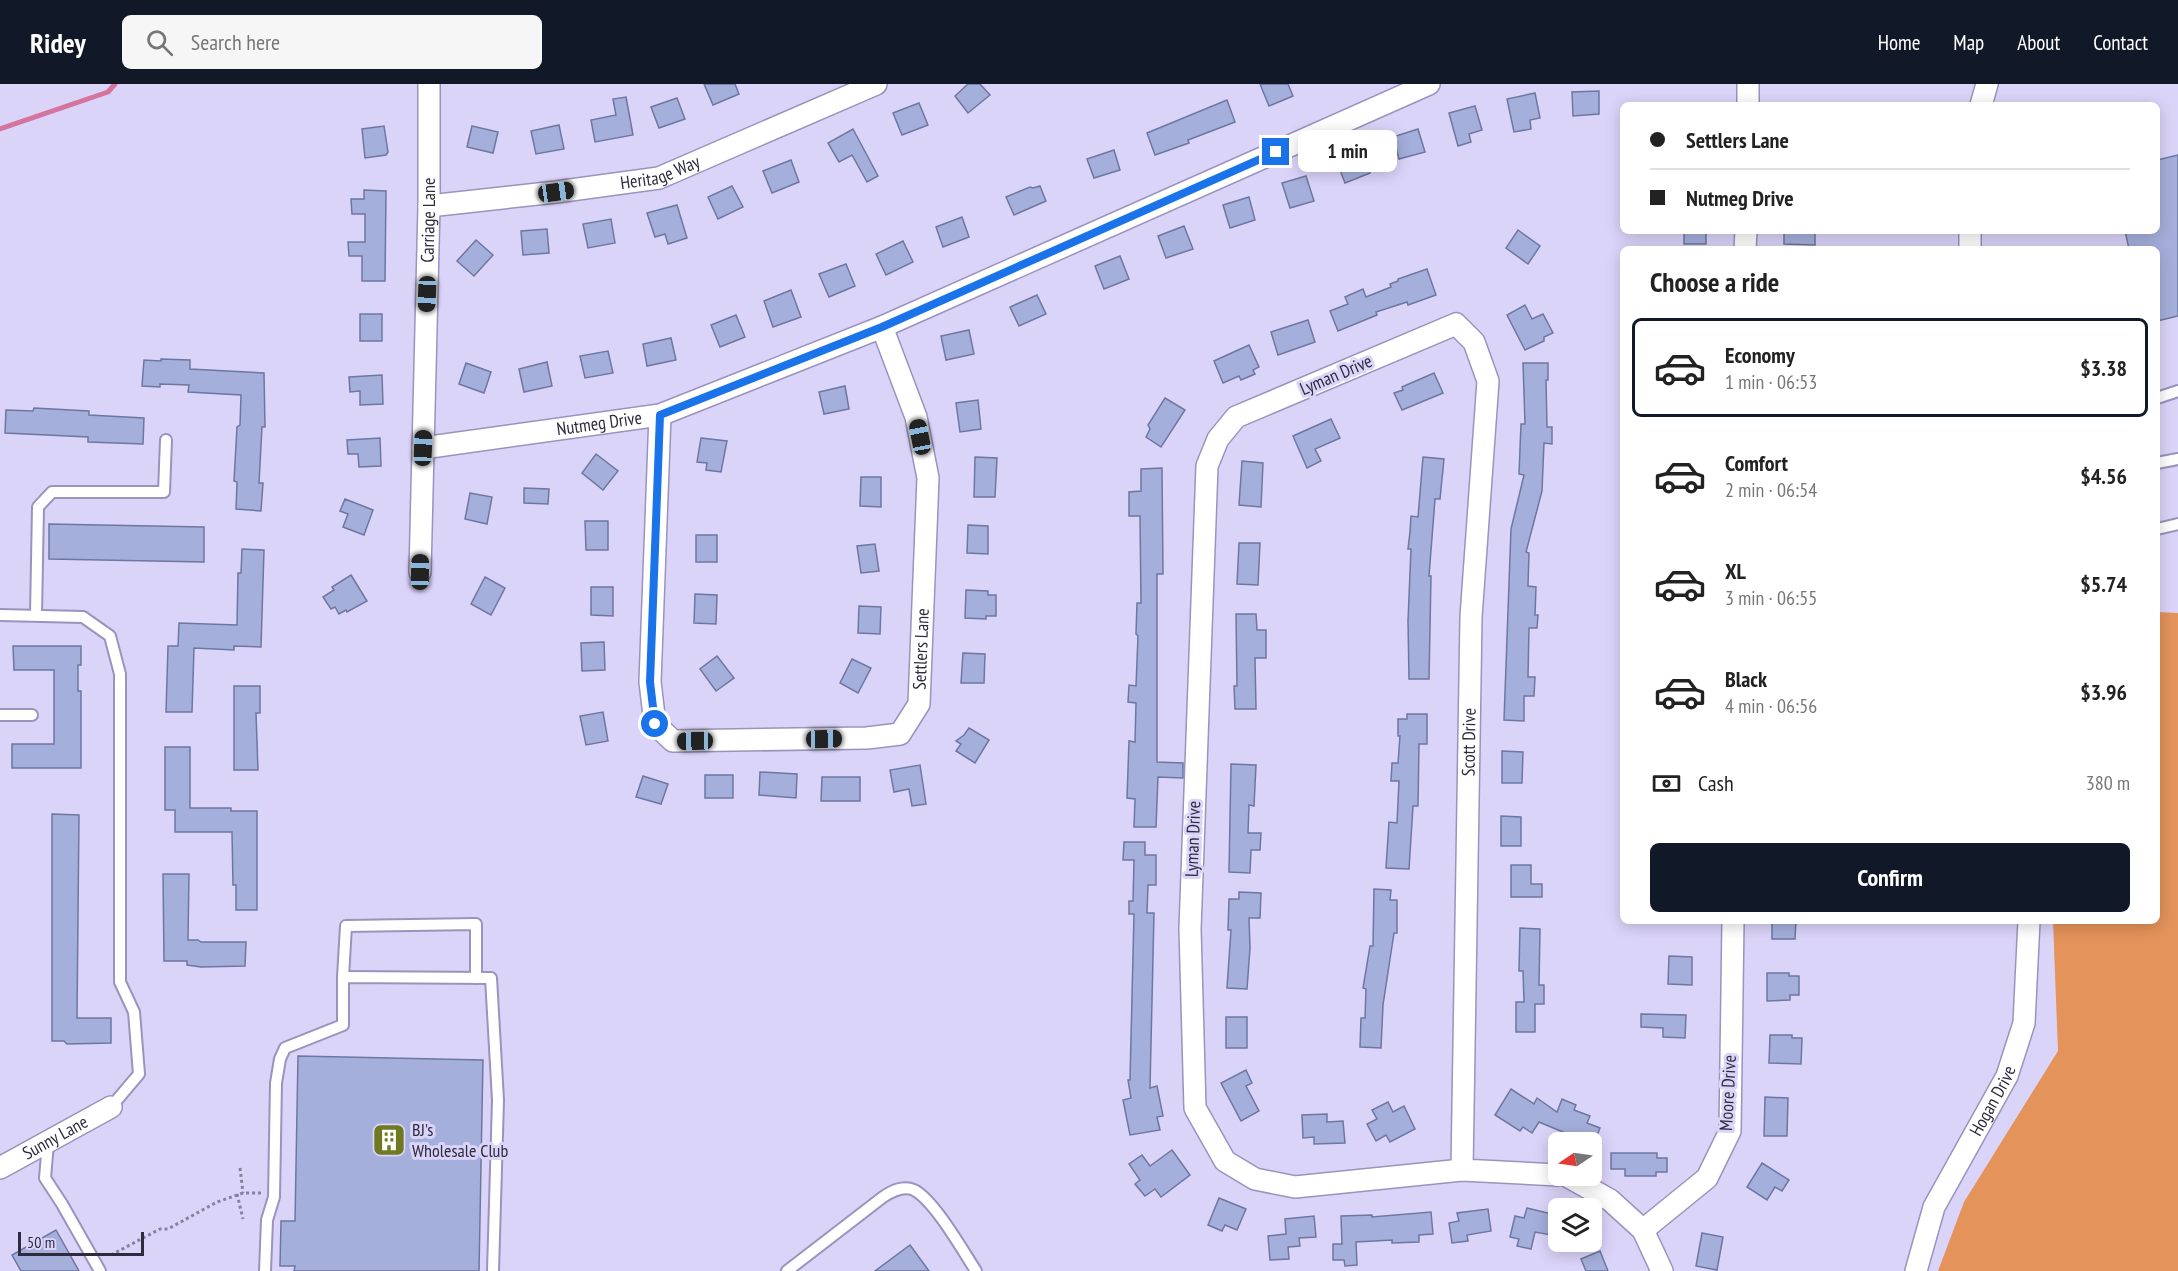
<!DOCTYPE html>
<html lang="en">
<head>
<meta charset="utf-8">
<style>
  body { margin:0; font-family:"PT Sans Narrow",sans-serif; background:#f6f6f6; color:#222; height:100vh; display:flex; flex-direction:column; font-size:22px; white-space:nowrap }
  * { box-sizing:border-box; margin:0 }
  p { font-size:20px; color:#767676 }
  .icon { flex:none; width:33px; height:33px; fill:none; stroke:currentColor; stroke-width:2; stroke-linecap:round; stroke-linejoin:round }
  .map { position:relative; flex:1; overflow:hidden }
  .details { position:absolute; left:1620px; top:162px; width:540px; height:678px; display:flex; flex-direction:column; background:#fff; border-radius:9px; box-shadow:0 3px 15px #0003 }
  .details>* { flex:none }
  .top-card { position:absolute; left:1620px; top:18px; width:540px; height:132px; border-radius:9px; box-shadow:0 3px 15px #0003; display:grid; align-content:center; height:132px; padding:0 30px; background:#fff }
  .needle { width:39px; rotate:257deg }
  .buttons { position:absolute; left:1548px; top:1048px; display:grid; gap:12px }
  .buttons a { display:grid; place-items:center; width:54px; height:54px; border-radius:9px; background:#fff; box-shadow:0 3px 15px #0003; font-size:30px }
  .scale { position:absolute; left:18px; bottom:15px; width:126px; box-sizing:border-box; padding-left:6px; border:3px solid #2f2b3d; border-top:0; font-size:16px; line-height:21px; white-space:nowrap; color:#2f2b3d; -webkit-text-stroke:4px #dbd4f9; paint-order:stroke }
  .end { position:absolute; width:27px; height:27px; margin:-14px; border:8px solid #1a73e8; background:#fff; box-shadow:0 0 0 3px #fff }
  .from { border-radius:50% }
  .bubble { position:absolute; height:42px; border-radius:9px; background:#fff; box-shadow:0 3px 15px #0003; font-size:20px; font-weight:800; line-height:42px; text-align:center }
  .car { position:absolute; width:18px; height:36px; margin:-18px -9px; border-radius:8px; box-shadow:0 0 4px 2px #0007; background:linear-gradient(#222 24%,#8ab4d8 0 40%,#222 0 76%,#8ab4d8 0 86%,#222 0) }
  .top-card b { display:flex; align-items:center; gap:21px; height:57px; font-size:22px }
  .top-card b+b { border-top:2px solid #e0e0e0 }
  .top-card i { width:15px; height:15px; background:#222 }
  ul { padding:0; list-style:none }
  li { display:flex; align-items:center; gap:18px; height:99px; margin:0 12px 9px; padding:0 18px; border:3px solid transparent; border-radius:9px }
  li div { flex:1 }
  li b { display:block; font-size:22px }
  li em { font-style:normal; font-weight:800 }
  li.active { border-color:#111827 }
  li>.icon { width:54px; height:54px; stroke-width:1.5 }
  h2 { padding:0 30px; font-size:27px; line-height:72px }
  .pay { display:flex; align-items:center; gap:15px; height:66px; padding:0 30px; font-size:22px }
  .pay p { margin-inline-start:auto }
  .primary-button { display:flex; gap:12px; margin-top:auto; padding:12px 30px }
  .primary-button a { flex:1; height:69px; border-radius:9px; background:#111827; color:#fff; font-size:24px; font-weight:800; line-height:69px; text-align:center }
  header { display:flex; align-items:center; gap:36px; box-sizing:border-box; height:84px; padding:0 30px; background:#111827; color:#fff }
  header strong { font-size:28px }
  nav { display:flex; gap:33px; margin-inline-start:auto; font-size:21px }
  .search { width:420px; height:54px; background:#f6f6f6; display:flex; align-items:center; gap:15px; box-sizing:border-box; padding:0 21px; border-radius:9px; color:#767676; font-size:22px }
  .map>svg:first-child { display:block }
</style>
</head>
<body>
<header>
<strong>Ridey</strong>
<div class="search"><svg class="icon" aria-label="search" viewBox="0 0 24 24"><circle cx="10" cy="10" r="6"/><path d="M15 15l6 6"/></svg>Search here</div>
<nav><a>Home</a><a>Map</a><a>About</a><a>Contact</a></nav>
</header>
<div class="map">
<svg width="2178" height="1187" viewBox="0 0 2178 1187">
  <rect width="100%" height="100%" fill="#dbd4f9"/>
  <path fill="#e4935b" d="M2157,528L2178,529V1187H1938L1964,1118L2058,967L2053,837H2157Z"/>
  <g fill="none" stroke-linecap="round" stroke-linejoin="round">
    <path stroke="#d3759d" stroke-width="5" d="M0,45L108,8L115,0"/>
  </g>
  <g fill="#a5afdb" stroke="#6e77a0" stroke-width="1.5">
    <path d="M704,0H735L739,10L713,21Z"/>
    <path d="M968,0H980L990,11L968,29L955,12Z"/>
    <path d="M1260,0H1288L1293,12L1269,22Z"/>
    <path d="M1599,7V30L1573,32L1572,8Z"/>
    <path d="M1535,9L1540,34L1530,36L1531,45L1514,48L1507,15Z"/>
    <path d="M626,13L633,51L595,58L591,36L616,31L613,15Z"/>
    <path d="M677,14L685,35L659,44L651,23Z"/>
    <path d="M1227,16L1235,38L1188,56L1189,59L1155,71L1147,49Z"/>
    <path d="M919,19L928,41L902,51L893,29Z"/>
    <path d="M1475,22L1482,46L1469,50L1471,58L1458,62L1449,29Z"/>
    <path d="M559,41L564,65L536,70L531,47Z"/>
    <path d="M384,42L388,68L386,71L365,74L362,45Z"/>
    <path d="M472,42L498,48L493,69L467,63Z"/>
    <path d="M853,45L878,92L867,98L852,71L839,78L828,59Z"/>
    <path d="M1418,45L1425,68L1399,75L1393,53Z"/>
    <path d="M1114,66L1120,86L1094,94L1087,75Z"/>
    <path d="M1362,68L1370,89L1345,99L1337,78Z"/>
    <path d="M2178,71V232L2157,237V165H2129L2125,147H2157V76Z"/>
    <path d="M791,76L799,98L772,109L763,87Z"/>
    <path d="M1306,92L1314,117L1290,124L1282,99Z"/>
    <path d="M732,102L743,123L718,135L708,113Z"/>
    <path d="M1040,102L1046,117L1014,131L1006,113L1030,103L1033,104Z"/>
    <path d="M364,106L386,107L385,197H362V172H349L348,158H365V130H352L351,115H364Z"/>
    <path d="M1249,113L1255,136L1230,144L1223,121Z"/>
    <path d="M677,121L687,154L668,160L665,150L655,153L647,129Z"/>
    <path d="M962,133L969,153L943,163L936,143Z"/>
    <path d="M611,135L615,159L588,164L583,140Z"/>
    <path d="M1184,142L1193,165L1166,174L1158,152Z"/>
    <path d="M547,145L549,169L523,171L521,147Z"/>
    <path d="M1518,146L1540,162L1528,180L1506,164Z"/>
    <rect x="1684" y="147" width="22" height="13"/>
    <path d="M1784,147H1815V161L1784,160Z"/>
    <path d="M476,156L493,171L474,192L457,177Z"/>
    <path d="M903,157L913,178L886,191L876,170Z"/>
    <path d="M1120,172L1129,195L1104,205L1095,182Z"/>
    <path d="M846,180L855,202L829,213L819,190Z"/>
    <path d="M1427,185L1436,211L1408,221L1407,218L1376,228L1377,231L1338,247L1330,227L1348,220L1345,213L1363,205L1366,213L1391,203L1390,200L1398,197V195Z"/>
    <path d="M791,206L801,233L773,243L764,217Z"/>
    <path d="M1037,211L1046,230L1019,242L1010,223Z"/>
    <path d="M1525,221L1532,235L1543,230L1553,249L1544,253V257L1525,266L1507,231Z"/>
    <rect x="360" y="230" width="22" height="27"/>
    <path d="M736,231L745,253L720,263L711,241Z"/>
    <path d="M1308,236L1315,258L1278,271L1271,248Z"/>
    <path d="M969,246L974,270L946,276L941,252Z"/>
    <path d="M671,254L676,276L647,282L643,260Z"/>
    <path d="M1249,261L1259,283L1253,286L1255,290L1241,296L1239,292L1223,299L1214,277Z"/>
    <path d="M608,267L613,289L585,294L580,272Z"/>
    <path d="M161,275L190,276V285L264,289L265,343H262L259,399H263L261,427L236,425L237,398L234,397L237,343L240,341L241,311L188,308L189,301L160,300V303L142,302L144,276L161,277Z"/>
    <path d="M547,278L552,302L524,308L519,285Z"/>
    <path d="M466,279L491,288L484,309L459,300Z"/>
    <path d="M1523,279H1548V296H1546L1547,343H1552V360L1544,359L1542,407L1526,468L1529,469L1528,502L1536,503L1535,531H1538L1537,544H1529L1528,593H1535L1534,612H1524V637L1504,636L1511,445L1524,391L1519,390L1521,340H1525Z"/>
    <path d="M1434,289L1443,309L1402,326L1394,309L1403,306L1402,303Z"/>
    <path d="M382,291L383,320L360,321V307L350,308L349,293Z"/>
    <path d="M845,302L849,325L824,330L819,308Z"/>
    <path d="M1165,314L1185,326L1161,363L1146,353L1150,345L1148,341Z"/>
    <path d="M978,316L981,345L960,348L956,319Z"/>
    <path d="M34,324L89,327V331L144,334L143,360L88,358V353L5,349L6,326L33,327Z"/>
    <path d="M1331,335L1340,354L1315,365L1321,377L1307,384L1293,352Z"/>
    <path d="M380,354L381,382L359,383L358,370H348L347,356Z"/>
    <path d="M701,354L727,357L721,388L706,386L707,379L697,378Z"/>
    <path d="M596,370L618,387L603,406L582,389Z"/>
    <path d="M975,373L997,374L995,413H974Z"/>
    <path d="M1423,373L1444,375L1440,415H1435L1429,492H1431L1429,595H1409L1408,537L1411,465H1408L1410,448L1411,432L1418,433Z"/>
    <path d="M1242,377L1263,379L1261,423L1239,421Z"/>
    <path d="M1162,384L1163,490H1157V678L1183,679V694L1158,693L1156,743H1134L1135,715L1127,714L1129,657L1135,658L1136,619L1128,618L1129,601L1136,602L1138,552L1136,550L1137,519H1141L1140,432H1129V408L1141,407V385Z"/>
    <path d="M861,393H881V423L860,422Z"/>
    <path d="M524,404L549,405L548,420L524,419Z"/>
    <path d="M470,409L492,413L487,440L465,435Z"/>
    <path d="M345,415L373,426L364,451L343,443L348,430L340,427Z"/>
    <path d="M585,437H608V466H586Z"/>
    <path d="M49,440L204,443V478L49,475Z"/>
    <path d="M968,441L988,442V470L967,469Z"/>
    <rect x="696" y="451" width="21" height="27"/>
    <path d="M1239,459H1260L1258,501L1237,500Z"/>
    <path d="M875,460L879,487L861,489L857,462Z"/>
    <path d="M242,465L264,466L261,563L234,562V566L194,564L192,628H166L168,562H178L179,539L237,541L238,489H241Z"/>
    <path d="M351,491L367,517L347,528L346,526L339,530L335,523L331,525L323,513L334,506L332,503Z"/>
    <path d="M485,493L505,504L491,531L471,520Z"/>
    <path d="M591,503H613V532L591,531Z"/>
    <path d="M966,506L988,507V511H996V532H986V535L965,534Z"/>
    <path d="M695,510L717,511L716,540L694,539Z"/>
    <path d="M859,522L881,523L880,550L858,549Z"/>
    <path d="M1236,530H1256L1257,546H1266V574H1255L1256,625H1235L1234,602H1237Z"/>
    <path d="M604,558L605,586L582,587L581,559Z"/>
    <path d="M13,562H81V581H78V607H81V684H12V660H54V586H14Z"/>
    <path d="M963,569L985,570L984,599H961Z"/>
    <path d="M717,572L734,594L716,607L700,585Z"/>
    <path d="M852,575L871,584L858,609L840,599Z"/>
    <path d="M234,602H260V629H256L258,686H234Z"/>
    <path d="M603,628L608,657L586,661L580,632Z"/>
    <path d="M1407,630H1427V660H1419L1418,722H1413L1409,785L1386,784L1389,738L1397,739L1399,697H1391L1392,679H1398L1400,652H1398V635H1407Z"/>
    <path d="M969,644L989,656L975,679L956,667L961,660L956,657L964,651Z"/>
    <path d="M165,663H190V724H231V727H257V826H236V801H233L232,748H175V726H165Z"/>
    <path d="M1502,667L1523,668L1522,699H1502Z"/>
    <path d="M1231,680L1256,681L1254,722L1249,721L1248,749H1261L1260,766H1251L1250,789L1229,788Z"/>
    <path d="M920,681L926,720L912,722L909,705L894,708L890,686Z"/>
    <path d="M760,688L797,690L796,714L759,711Z"/>
    <rect x="705" y="691" width="28" height="23"/>
    <path d="M643,692L668,700L661,720L636,713Z"/>
    <path d="M822,693H860V717H821Z"/>
    <path d="M52,730L79,731L77,934H111V959L67,960L64,957H52Z"/>
    <path d="M1501,732L1521,733V762H1501Z"/>
    <path d="M1124,758H1145V771H1156V801H1148L1147,829H1154L1150,1004L1157,1002L1163,1032L1157,1033L1160,1046L1130,1051L1123,1016L1131,1014L1128,996H1130L1134,830H1129V817H1133L1134,776H1123Z"/>
    <path d="M1511,781H1531V800H1542V813H1511Z"/>
    <path d="M163,790H189L188,856H198L201,858H246L245,882L201,883L187,881V877H164Z"/>
    <path d="M1374,805L1391,806L1390,816H1397V849H1394L1383,921L1381,964L1360,963L1361,934H1365L1366,905L1363,904L1370,862H1373Z"/>
    <path d="M1239,808L1261,809L1260,834H1249L1250,864L1247,905L1227,904L1231,846H1228L1229,815H1239Z"/>
    <path d="M1772,837H1796L1795,855H1772Z"/>
    <path d="M1520,844L1540,845L1539,901H1544V920H1535V948H1516V918H1524L1523,887H1519Z"/>
    <path d="M1669,872L1692,873V901L1668,900Z"/>
    <path d="M1767,889H1789V892H1799V911H1790V916L1767,917Z"/>
    <path d="M1641,930L1686,931L1685,954L1663,953V944L1641,943Z"/>
    <rect x="1226" y="933" width="21" height="31"/>
    <path d="M1770,951H1792V954H1802L1801,980L1769,979Z"/>
    <path d="M298,972L483,976L479,1187H294L295,1182H280L281,1137H295Z"/>
    <path d="M1246,986L1252,999L1246,1002L1259,1027L1241,1037L1221,999Z"/>
    <path d="M1511,1005L1534,1020L1537,1014L1557,1028L1562,1015L1576,1021L1574,1026L1590,1032L1587,1039L1600,1044L1594,1059H1577L1568,1055L1570,1051L1539,1038L1532,1049L1523,1043L1520,1047L1495,1031Z"/>
    <path d="M1765,1013L1788,1014L1787,1052H1764Z"/>
    <path d="M1388,1018L1393,1028L1404,1022L1415,1045L1390,1058L1386,1051L1376,1057L1367,1040L1377,1035L1372,1026Z"/>
    <path d="M1327,1030V1038L1343,1037L1345,1059L1314,1060V1053L1303,1054L1302,1031Z"/>
    <path d="M1172,1066L1190,1091L1161,1113L1155,1105L1145,1112L1135,1100L1140,1096L1129,1080L1142,1071L1150,1082Z"/>
    <path d="M1611,1069H1657V1074H1667V1088H1656V1092H1625V1085H1611Z"/>
    <path d="M1762,1079L1789,1096L1782,1107L1775,1103L1767,1116L1747,1103Z"/>
    <path d="M1219,1114L1246,1125L1237,1146L1225,1141L1222,1147L1208,1141Z"/>
    <path d="M1527,1124L1556,1131L1551,1151L1535,1148L1531,1165L1517,1162L1519,1155L1510,1153L1515,1132L1524,1134Z"/>
    <path d="M1488,1125L1491,1147L1467,1151L1468,1157L1452,1159L1449,1139L1459,1137L1457,1129Z"/>
    <path d="M1431,1128L1433,1150L1419,1151V1158L1392,1159V1156L1356,1158L1357,1181L1345,1182L1344,1176H1333V1160H1342L1341,1132L1372,1131V1133Z"/>
    <path d="M1314,1132L1316,1153L1299,1154L1300,1162L1288,1163L1289,1175L1270,1176L1268,1152L1286,1150L1285,1135Z"/>
    <path d="M56,1146L79,1187H21L12,1171Z"/>
    <path d="M1702,1149L1723,1153L1717,1186L1696,1182Z"/>
    <path d="M910,1161L929,1187H875Z"/>
    <path d="M1600,1167L1608,1187H1586L1581,1175Z"/>
  </g>
  <g fill="none" stroke-linecap="round" stroke-linejoin="round">
    <g stroke="#9b92be" stroke-width="14">
      <g id="lane">
        <path d="M2157,314L2178,307"/>
        <path d="M2157,379L2178,375"/>
        <path d="M2157,445L2178,440"/>
        <path d="M0,531L83,533L110,552L120,590V898L134,928L139,990L111,1023"/>
        <path d="M36,531L38,423L52,408H164L166,356"/>
        <path d="M0,631H32"/>
        <path d="M343,893L346,842L476,840V894"/>
        <path d="M48,1059L45,1094L62,1120L100,1187"/>
        <path d="M265,1187L267,1136L274,1113L276,999L280,975L285,964L343,941V893L491,894L498,1016L493,1187"/>
        <path d="M787,1187L883,1113C892,1107 903,1101 914,1106C934,1116 963,1167 976,1187"/>
      </g>
    </g>
    <g stroke="#9b92be" stroke-width="24">
      <g id="street">
        <path d="M1748,21V0"/>
        <path d="M1981,21L1987,0"/>
        <path id="s1" d="M429,122L556,108L659,94L876,0"/>
        <path d="M1970,147V165"/>
        <path d="M1745,165L1746,147"/>
        <path id="s2" d="M660,331L650,598L655,640L673,657L867,654L900,650L919,620L928,394L916,333L882,243"/>
        <path id="s3" d="M423,364L660,331L882,243L1429,0"/>
        <path id="s4" d="M420,488L429,122V0"/>
        <path id="s5" d="M0,1084L111,1023"/>
        <path id="s6" d="M1462,1086L1471,533L1488,297L1474,258L1456,240L1236,333L1218,355L1207,382L1190,845L1195,1024L1225,1077L1255,1095L1295,1103L1462,1086L1558,1091"/>
        <path d="M1567,1092L1610,1116L1643,1146L1662,1187"/>
        <path d="M1643,1146L1707,1094L1730,1047L1733,837"/>
        <path id="s7" d="M1916,1187L1934,1123L2007,992L2024,939L2029,837"/>
      </g>
    </g>
    <g stroke="#87819d" stroke-width="3" stroke-dasharray="3 3" stroke-linecap="butt">
      <path d="M240,1084L243,1109"/>
      <path d="M237,1110L243,1135"/>
      <path d="M111,1171L160,1145H168L217,1118L243,1109H261"/>
    </g>
    <use href="#lane" stroke="#fff" stroke-width="10"/>
    <use href="#street" stroke="#fff" stroke-width="21"/>
  </g>
  <g fill="none" stroke-linecap="round" stroke-linejoin="round">
    <path stroke="#1a73e8" stroke-width="8" d="M655,640L650,598L660,331L882,243L1276,68"/>
  </g>
  <defs>
    <g id="building-square" transform="scale(1.725)"><rect x="-9" y="-9" width="18" height="18" rx="4" fill="#717822" stroke="#dbd4f9"/><path d="M-4-6H4V6H1V3H-1V6H-4ZM-2.5-4.3h1.7v1.8h-1.7ZM.8-4.3h1.7v1.8H.8ZM-2.5-1h1.7V.8h-1.7ZM.8-1h1.7V.8H.8Z" fill="#fff"/></g>
  </defs>
  <g fill-rule="evenodd">
    <use href="#building-square" x="389" y="1056"/>
  </g>
  <g text-anchor="middle" stroke-width="6" stroke-linejoin="round" paint-order="stroke">
    <g font-size="18" fill="#2f2b3d" stroke="#dbd4f9">
      <text dy="6" stroke="none"><textPath href="#s1" startOffset="234">Heritage Way</textPath></text>
      <text dy="6" stroke="none"><textPath href="#s4" startOffset="352">Carriage Lane</textPath></text>
      <text transform="translate(1336 291) rotate(-23)" y="6">Lyman Drive</text>
      <text dy="6" stroke="none"><textPath href="#s3" startOffset="178">Nutmeg Drive</textPath></text>
      <text dy="6" stroke="none"><textPath href="#s2" startOffset="652">Settlers Lane</textPath></text>
      <text dy="6" stroke="none"><textPath href="#s6" startOffset="428">Scott Drive</textPath></text>
      <text transform="translate(1193 755) rotate(-88)" y="6">Lyman Drive</text>
      <text transform="translate(1728 1009) rotate(-87)" y="6">Moore Drive</text>
      <text dy="6" stroke="none"><textPath href="#s7" startOffset="188">Hogan Drive</textPath></text>
      <text dy="6" stroke="none"><textPath href="#s5" startOffset="63">Sunny Lane</textPath></text>
    </g>
    <g font-size="18" fill="#2f2b3d" stroke="#dbd4f9" text-anchor="start">
      <text x="412" y="1052">BJ's<tspan x="412" dy="21">Wholesale Club</tspan></text>
    </g>
  </g>
</svg>
<div class="buttons">
<a><svg class="needle" viewBox="-14 -14 28 28"><path d="M0-13l5 13h-10z" fill="#e53935"/><path d="M0 13l5-13h-10z" fill="#767676"/></svg></a>
<a><svg class="icon" aria-label="layers" viewBox="0 0 24 24"><path d="M12 4l9 5-9 5-9-5zM3 14l9 5 9-5"/></svg></a>
</div>
<div class="scale">50 m</div>
<i class="end from" style="left:655px;top:640px"></i>
<i class="end" style="left:1276px;top:68px"></i>
<div class="bubble" style="left:1298px;top:46px;width:99px">1 min</div>
<i class="car" style="left:556px;top:108px;rotate:82deg"></i>
<i class="car" style="left:427px;top:210px;rotate:182deg"></i>
<i class="car" style="left:920px;top:353px;rotate:349deg"></i>
<i class="car" style="left:423px;top:364px;rotate:2deg"></i>
<i class="car" style="left:420px;top:488px;rotate:1deg"></i>
<i class="car" style="left:824px;top:655px;rotate:89deg"></i>
<i class="car" style="left:695px;top:657px;rotate:269deg"></i>
<div class="top-card">
<b><i class="from"></i>Settlers Lane</b>
<b><i></i>Nutmeg Drive</b>
</div>
<section class="details">
<h2>Choose a ride</h2>
<ul>
<li class="active"><svg class="icon" aria-label="car" viewBox="0 0 24 24"><path d="M5 17H2v-5l4-1 3-4h7l3 4 3 1v5h-3M9 17h6M6 11h13"/><circle cx="7" cy="17" r="2"/><circle cx="17" cy="17" r="2"/></svg><div><b>Economy</b><p>1 min · 06:53</p></div><em>$3.38</em></li>
<li><svg class="icon" aria-label="car" viewBox="0 0 24 24"><path d="M5 17H2v-5l4-1 3-4h7l3 4 3 1v5h-3M9 17h6M6 11h13"/><circle cx="7" cy="17" r="2"/><circle cx="17" cy="17" r="2"/></svg><div><b>Comfort</b><p>2 min · 06:54</p></div><em>$4.56</em></li>
<li><svg class="icon" aria-label="car" viewBox="0 0 24 24"><path d="M5 17H2v-5l4-1 3-4h7l3 4 3 1v5h-3M9 17h6M6 11h13"/><circle cx="7" cy="17" r="2"/><circle cx="17" cy="17" r="2"/></svg><div><b>XL</b><p>3 min · 06:55</p></div><em>$5.74</em></li>
<li><svg class="icon" aria-label="car" viewBox="0 0 24 24"><path d="M5 17H2v-5l4-1 3-4h7l3 4 3 1v5h-3M9 17h6M6 11h13"/><circle cx="7" cy="17" r="2"/><circle cx="17" cy="17" r="2"/></svg><div><b>Black</b><p>4 min · 06:56</p></div><em>$3.96</em></li>
</ul>
<div class="pay"><svg class="icon" aria-label="cash" viewBox="0 0 24 24"><path d="M3 7h18v10H3z"/><circle cx="12" cy="12" r="2"/></svg>Cash<p>380 m</p></div>
<div class="primary-button"><a>Confirm</a></div>
</section>
</div>
</body>
</html>
